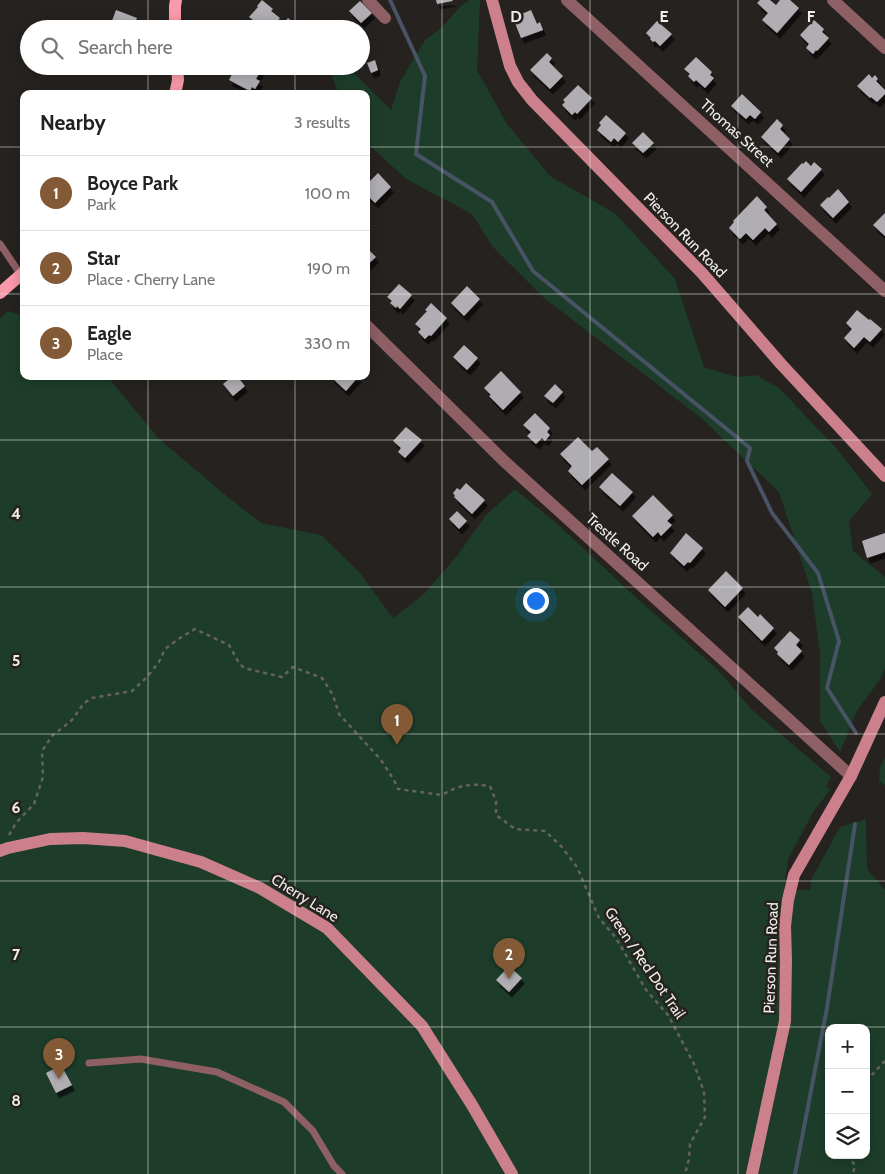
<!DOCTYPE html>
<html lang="en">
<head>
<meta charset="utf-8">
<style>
  body { margin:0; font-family:Cabin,sans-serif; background:#f6f6f6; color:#222 }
  .controls { position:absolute; right:15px; bottom:15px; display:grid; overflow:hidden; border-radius:10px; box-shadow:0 2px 12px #0003 }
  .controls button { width:45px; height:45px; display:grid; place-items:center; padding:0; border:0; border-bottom:1px solid #e0e0e0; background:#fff; color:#222; font:25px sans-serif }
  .you { position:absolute; left:535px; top:600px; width:18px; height:18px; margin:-12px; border:4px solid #fff; border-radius:50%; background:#1a73e8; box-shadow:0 0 0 8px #1a73e833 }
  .badge { display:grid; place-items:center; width:32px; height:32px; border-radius:50%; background:#835a35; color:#fff; font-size:16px; font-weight:700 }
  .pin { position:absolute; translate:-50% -41px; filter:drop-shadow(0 1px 2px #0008) }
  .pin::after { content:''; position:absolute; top:26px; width:18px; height:15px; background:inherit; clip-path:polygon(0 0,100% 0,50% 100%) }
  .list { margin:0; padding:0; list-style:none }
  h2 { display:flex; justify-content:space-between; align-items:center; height:65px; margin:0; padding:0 20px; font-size:21px }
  h2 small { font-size:16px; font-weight:400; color:#767676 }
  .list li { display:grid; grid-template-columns:32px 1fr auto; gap:15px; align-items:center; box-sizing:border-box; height:75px; padding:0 20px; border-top:1px solid #e0e0e0 }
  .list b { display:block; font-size:19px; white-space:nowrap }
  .list p { margin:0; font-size:16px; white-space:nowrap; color:#767676 }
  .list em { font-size:16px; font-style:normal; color:#767676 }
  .icon { flex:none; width:28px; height:28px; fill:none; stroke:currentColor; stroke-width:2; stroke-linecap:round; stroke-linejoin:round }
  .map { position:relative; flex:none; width:885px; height:1174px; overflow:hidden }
  .search { position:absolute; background:#fff; box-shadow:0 2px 12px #0003; left:20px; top:20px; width:350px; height:55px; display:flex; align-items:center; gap:12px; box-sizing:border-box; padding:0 18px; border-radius:28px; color:#767676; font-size:19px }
  .panel { position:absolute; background:#fff; box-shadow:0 2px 12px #0003; left:20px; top:90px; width:350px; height:290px; border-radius:10px }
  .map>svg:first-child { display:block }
</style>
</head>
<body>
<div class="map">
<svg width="885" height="1174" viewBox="0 0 885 1174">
  <defs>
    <filter id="shadow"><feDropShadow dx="3" dy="5.5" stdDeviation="0" flood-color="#0009"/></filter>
  </defs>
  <rect width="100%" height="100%" fill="#25221f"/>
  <!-- green -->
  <g fill="#1d3d2a" fill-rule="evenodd">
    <path d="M470 0H480L477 70 507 124 550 176 616 214 675 279 704 367 736 377 756 375 779 388 837 449 872 494 849 521 853 551 885 577V668L881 678 857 711 840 752 820 721V654L812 593 779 492 700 417 544 298 493 247 472 214 406 179 366 142V94H339L330 72 338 66H347L391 110 400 82 425 40 441 28 462 5Z"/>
    <path d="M8 311 24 316V376H107L159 439 229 498 261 523 321 535 360 573 393 618 424 594 457 556 486 515 515 489 556 523 630 592 718 670 751 709 831 777 826 786 830 790 813 812 788 860 784 889 810 890 812 878 840 827 866 819 867 869 885 890V1174H0V318ZM829 1028H866V1155H829Z"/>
    <path d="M885 757V785L879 781 880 767Z"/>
  </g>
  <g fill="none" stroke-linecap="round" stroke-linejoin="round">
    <!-- stream -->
    <g stroke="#485365" stroke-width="4">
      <path d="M390 0 425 76 416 154 492 202 533 271 750 448 747 461 772 513 818 573 839 641 827 688 856 733"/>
      <path d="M795 1174 827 1008 855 824"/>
    </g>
  </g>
  <!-- building -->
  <g fill="#b0aeb3" filter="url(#shadow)">
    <path d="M262 0 273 9 271 11 280 18 271 29H265L249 17 258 7 257 6Z"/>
    <path d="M436 0H452L453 1 437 4Z"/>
    <path d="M760 0H770L776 5 780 0H790L799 8 777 33 762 20 768 13 757 3Z"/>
    <path d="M360 1 372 13 361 23 349 11Z"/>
    <path d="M116 10 137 18 133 29H109Z"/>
    <path d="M531 10 537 24 540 22 543 30 521 38 515 23 521 21 519 15Z"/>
    <path d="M288 18 300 29H279Z"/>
    <path d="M814 20 824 29 822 32 829 38 817 51 816 50 813 54 806 48 809 44 800 35Z"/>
    <path d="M657 21 672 34 660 46 655 41 653 42 650 39 651 38 646 33Z"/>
    <path d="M547 53 552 58 549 62 563 76 550 89 530 70Z"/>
    <path d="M696 57 712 72 710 75 714 78 705 88 696 80 694 82 688 76 690 74 684 69Z"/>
    <path d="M375 60 378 70 371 73 367 63Z"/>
    <path d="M240 66H260L262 68 256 79 260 81 255 89 252 87 250 91 229 80 235 68 238 70Z"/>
    <path d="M869 74 872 78 875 75 878 79 876 81 885 90V94L877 102 871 97 870 98 857 86Z"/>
    <path d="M578 85 592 98 577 114 575 112 572 115 562 105 565 102 563 100Z"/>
    <path d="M742 94 761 112 755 119 750 115 746 119 731 106Z"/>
    <path d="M606 115 626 133 618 142 614 138 611 142 597 130 601 125 599 123Z"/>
    <path d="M777 119 783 125 780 129 790 139 778 153 761 137Z"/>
    <path d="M643 132 654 143 643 153 632 143Z"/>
    <path d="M806 161 811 166 814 162 822 169 801 192 787 179 802 163 803 164Z"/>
    <path d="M378 173 391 187 375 203 366 194V185Z"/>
    <path d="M838 189 849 202 833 218 820 205 828 197 829 198Z"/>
    <path d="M757 196 767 207 764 210 777 224 769 232 765 228 753 240 746 233 740 239 729 228 734 222 733 221Z"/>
    <path d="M885 213V236L873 225Z"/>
    <path d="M366 247 376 257 366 266Z"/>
    <path d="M399 284 412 295 400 309 397 306 396 308 390 303 392 301 387 297Z"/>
    <path d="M467 286 480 299 464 316 451 303Z"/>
    <path d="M431 303 447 318 431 336 429 335 425 339 418 332 421 329 415 324 427 311 425 310Z"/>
    <path d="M857 310 869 320 870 319 882 329 870 342 864 337 854 348 844 338 852 329 846 323Z"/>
    <path d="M464 345 478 358 467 370 453 357Z"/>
    <path d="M501 371 521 392 503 410 489 396 491 395 484 388Z"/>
    <path d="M233 376H237L245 386 233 396 223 384Z"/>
    <path d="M330 376H359L346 391Z"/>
    <path d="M555 384 563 392 553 403 544 396Z"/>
    <path d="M535 413 550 428 547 432 550 435 545 441 542 438 536 444 527 436 531 432 523 425Z"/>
    <path d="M406 427 422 440 405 458 398 452 401 448 393 441Z"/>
    <path d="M578 437 592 451 597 447 609 459 582 485 568 471 572 466 560 454Z"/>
    <path d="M612 473 633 492 620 506 599 487Z"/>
    <path d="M466 483 485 500 472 514 454 497 455 496 453 493 457 488 460 490Z"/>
    <path d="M653 495 673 515 667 521 672 525 661 536 658 532 653 537 632 516Z"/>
    <path d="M457 511 467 521 459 529 449 519Z"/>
    <path d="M686 533 703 548 690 563 688 562 684 566 670 553Z"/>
    <path d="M885 533V552L867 558 862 541Z"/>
    <path d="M726 571 743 588 725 607 708 590Z"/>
    <path d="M748 607 758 617 760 614 774 628 762 641 738 617Z"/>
    <path d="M790 631 800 640 796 645 802 651 789 665 777 654 778 652 774 648Z"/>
    <path d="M509 966 522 978 509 992 496 980Z"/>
    <path d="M61 1065 72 1085 56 1093 46 1073Z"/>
  </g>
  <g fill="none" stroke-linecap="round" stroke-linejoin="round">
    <!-- path -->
    <g stroke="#65625f" stroke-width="2.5" stroke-dasharray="4 4" stroke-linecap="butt">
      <path d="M9 835 16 823 34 804 43 777 42 751 52 736 72 720 84 703 92 698 132 691 147 677 159 662 165 649 180 638 195 629 229 645 239 663 244 668 282 677 293 667 322 678 333 695 339 714 381 760 394 780 398 789 442 795C459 785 470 783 490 786L496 801V815L515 829 545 831 561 846 577 867 599 918 616 938 646 990 668 1015 694 1064 704 1092 705 1117 690 1144 689 1159 685 1174"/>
      <path d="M866 1081 885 1061"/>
      <path d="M847 1155 855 1165 853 1174"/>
    </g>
    <!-- lane -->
    <g stroke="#8e5f65" stroke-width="7">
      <path d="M0 244 21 275"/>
      <path d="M89 1063 141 1059 217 1072 284 1102 313 1131 334 1166 342 1174"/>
    </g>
    <!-- street -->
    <g stroke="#8e5f65" stroke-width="12">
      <path d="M368 0 385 18"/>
      <path d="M567 0 885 291"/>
      <path d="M833 0 885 48"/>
      <path d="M366 325 503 460 851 776"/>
    </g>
    <!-- secondary -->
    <g stroke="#cb808b" stroke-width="12">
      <path d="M492 0 510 66 518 82 532 100 702 273 781 364 885 476"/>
      <path d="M0 851 8 848 50 839 83 838 125 841 201 862 260 888 327 928 422 1026 472 1105 512 1174"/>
      <path d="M752 1174 785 1021 786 960 785 926 788 900 794 875 851 776 885 702"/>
    </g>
    <!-- primary -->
    <g stroke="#fa99a9" stroke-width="12">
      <path d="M175 29V6L176 0"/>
      <path d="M175 94 178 80 177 66"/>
      <path d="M0 293 24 272"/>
    </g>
  </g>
  <!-- grid -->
  <path fill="none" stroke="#f0eeeb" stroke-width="1" stroke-opacity="0.55" d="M148 0V29M295 0V29M442 0V1174M590 0V1174M738 0V1174M148 66V94M295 66V94M0 147H24M366 147H885M0 294H24M366 294H885M148 376V1174M295 376V1174M0 440H885M0 587H885M0 734H885M0 881H885M0 1027H885"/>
  <g text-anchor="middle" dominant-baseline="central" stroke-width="5" stroke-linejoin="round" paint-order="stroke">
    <!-- street labels -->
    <g font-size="15" fill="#f0eeeb" stroke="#25221f">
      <text transform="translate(737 133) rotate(42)">Thomas Street</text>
      <text transform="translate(685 235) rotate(46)">Pierson Run Road</text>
      <text transform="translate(617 542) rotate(42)">Trestle Road</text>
      <text transform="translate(305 898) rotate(32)">Cherry Lane</text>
      <text transform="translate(771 958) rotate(-88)">Pierson Run Road</text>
      <text transform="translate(645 963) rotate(56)">Green / Red Dot Trail</text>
    </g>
  </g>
  <g font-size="16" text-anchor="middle" font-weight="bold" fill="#f0eeeb" stroke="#25221f" stroke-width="5" stroke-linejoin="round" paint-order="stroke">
    <text x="516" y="22">D</text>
    <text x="664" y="22">E</text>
    <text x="811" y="22">F</text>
    <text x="16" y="519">4</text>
    <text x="16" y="666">5</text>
    <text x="16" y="813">6</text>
    <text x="16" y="960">7</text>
    <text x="16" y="1106">8</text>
  </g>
</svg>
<div class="controls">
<button>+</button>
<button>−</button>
<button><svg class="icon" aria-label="layers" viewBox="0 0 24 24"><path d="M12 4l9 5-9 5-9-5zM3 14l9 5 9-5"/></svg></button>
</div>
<div class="you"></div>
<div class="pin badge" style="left:397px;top:745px">1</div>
<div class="pin badge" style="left:509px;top:979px">2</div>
<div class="pin badge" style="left:59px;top:1079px">3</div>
<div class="search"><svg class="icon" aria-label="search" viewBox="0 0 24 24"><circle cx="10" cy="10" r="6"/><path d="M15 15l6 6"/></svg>Search here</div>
<section class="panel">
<h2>Nearby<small>3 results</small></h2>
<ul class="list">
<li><span class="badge">1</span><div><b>Boyce Park</b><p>Park</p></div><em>100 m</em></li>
<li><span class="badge">2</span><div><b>Star</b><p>Place · Cherry Lane</p></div><em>190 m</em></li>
<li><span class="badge">3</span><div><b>Eagle</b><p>Place</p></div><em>330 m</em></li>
</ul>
</section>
</div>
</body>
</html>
